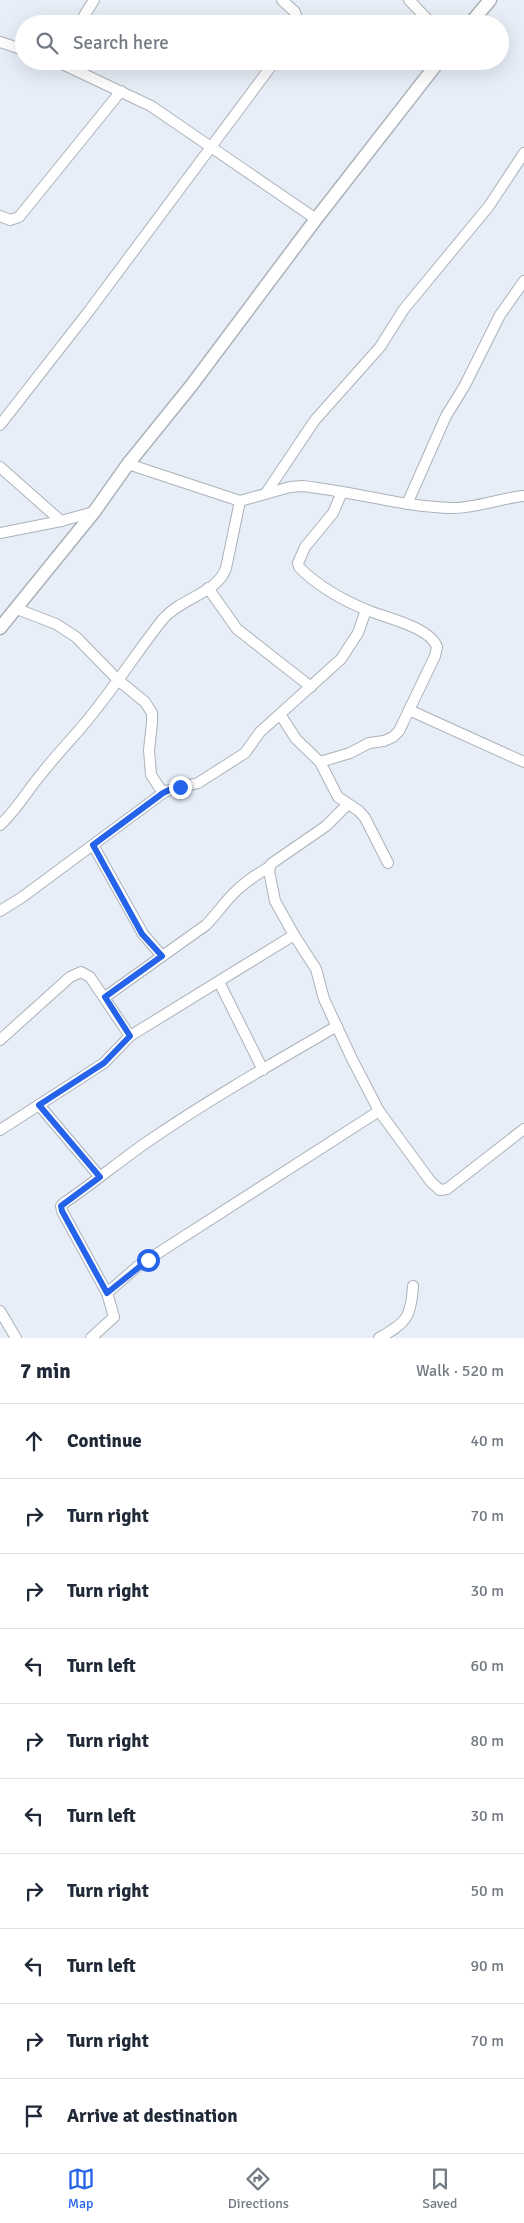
<!DOCTYPE html>
<html lang="en">
<head>
<meta charset="utf-8">
<style>
  body { margin:0; font-family:Signika,sans-serif; background:#f6f6f7; color:#1f2937 }
  .stop { position:absolute; width:15px; height:15px; margin:-11px; border:4px solid #2563eb; border-radius:50%; background:#fff }
  .stop.end { background:#2563eb; border-color:#fff; box-shadow:0 1px 5px #0008 }
  .list { margin:0; padding:0; list-style:none }
  h2 { display:flex; justify-content:space-between; align-items:center; height:65px; margin:0; padding:0 20px; font-size:21px }
  h2 small { font-size:16px; font-weight:400; color:#747a83 }
  .list li { display:grid; grid-template-columns:32px 1fr auto; gap:15px; align-items:center; box-sizing:border-box; height:75px; padding:0 20px; border-top:1px solid #e0e1e3 }
  .list b { display:block; font-size:19px; white-space:nowrap }
  .list em { font-size:16px; font-style:normal; color:#747a83 }
  .icon { flex:none; width:28px; height:28px; fill:none; stroke:currentColor; stroke-width:2; stroke-linecap:round; stroke-linejoin:round }
  .map { position:relative; flex:none; width:524px; height:1338px; overflow:hidden }
  .search { position:absolute; background:#fff; box-shadow:0 5px 20px #0002; left:15px; right:15px; top:15px; height:55px; display:flex; align-items:center; gap:12px; box-sizing:border-box; padding:0 18px; border-radius:28px; color:#747a83; font-size:19px }
  .sheet { height:815px; background:#fff }
  nav { display:flex; justify-content:space-around; align-items:center; box-sizing:border-box; height:70px; border-top:1px solid #e0e1e3; background:#fff; font-size:14px; color:#747a83 }
  nav a { display:grid; justify-items:center; gap:2px }
  nav .on { color:#2563eb }
  .map>svg:first-child { display:block }
</style>
</head>
<body>
<div class="map">
<svg width="524" height="1338" viewBox="0 0 524 1338">
  <rect width="100%" height="100%" fill="#e7eef7"/>
  <g fill="none" stroke-linecap="round" stroke-linejoin="round">
    <!-- minor casing -->
    <g stroke="#abb2ba" stroke-width="12">
      <g id="minor">
        <path d="M282 0 295 12 299 24"/>
        <path d="M409 0 432 24"/>
        <path d="M79 24 94 0"/>
        <path d="M0 42 24 50"/>
        <path d="M56 61 151 106 316 219"/>
        <path d="M0 216 10 220 19 217 121 91"/>
        <path d="M0 425 89 311 275 61"/>
        <path d="M128 464 240 501 290 487 302 486C352 491 402 507 453 508 477 508 500 498 524 496"/>
        <path d="M0 467 61 521 94 512"/>
        <path d="M266 493 315 420 380 347 404 309 489 206 524 153"/>
        <path d="M407 504 446 416 465 385 500 315 524 281"/>
        <path d="M0 533 61 521"/>
        <path d="M208 588 237 629 311 687"/>
        <path d="M17 609 56 624 76 637 118 680 145 702 152 713V723L149 750 151 775 163 793 169 790 198 783 245 753 260 732 341 659 358 633 366 610"/>
        <path d="M409 710 524 762"/>
        <path d="M280 714 296 739 320 762 338 797 359 811 365 818 388 863"/>
        <path d="M320 762 350 753 369 743 384 741 393 737 399 731 435 656 437 647C430 627 386 618 367 610 344 601 316 585 299 567L298 563 305 547 333 513 342 492"/>
        <path d="M347 805 326 826 271 864 269 871 275 901 294 935 316 969 324 999 352 1059 379 1111 431 1182 440 1190 447 1189 524 1129"/>
        <path d="M0 825C17 810 28 789 43 772 60 750 80 731 97 708 120 679 140 648 163 619 182 597 217 594 226 568L240 501"/>
        <path d="M93 845 143 934 162 956"/>
        <path d="M0 911 21 898 163 793"/>
        <path d="M219 982 263 1070"/>
        <path d="M105 997 206 925C216 915 223 904 233 894 243 883 256 875 269 867"/>
        <path d="M0 1040 70 977 81 972 90 977 130 1036"/>
        <path d="M39 1105 100 1177"/>
        <path d="M0 1130 104 1063 130 1036 294 935"/>
        <path d="M107 1293 62 1211 61 1206 64 1203C95 1182 123 1158 153 1138 213 1097 275 1062 337 1026"/>
        <path d="M0 1311 16 1338"/>
        <path d="M91 1338 114 1317 107 1293 138 1266 379 1111"/>
        <path d="M379 1338C406 1323 411 1318 413 1286"/>
      </g>
    </g>
    <!-- tertiary casing -->
    <g stroke="#abb2ba" stroke-width="15">
      <g id="tertiary">
        <path d="M470 24 490 0"/>
        <path d="M0 628 94 512 128 464 191 386 316 219 439 61"/>
      </g>
    </g>
    <!-- minor -->
    <use href="#minor" stroke="#fff" stroke-width="10"/>
    <!-- tertiary -->
    <use href="#tertiary" stroke="#fff" stroke-width="12"/>
  </g>
  <g fill="none" stroke-linecap="round" stroke-linejoin="round">
    <!-- route -->
    <path stroke="#2563eb" stroke-width="6" d="M148 1260 107 1293 62 1211 61 1206 100 1177 39 1105 104 1063 130 1036 105 997 162 956 142 934 93 845 163 793 169 790 180 787"/>
  </g>
</svg>
<div class="stop" style="left:148px;top:1260px"></div>
<div class="stop end" style="left:180px;top:787px"></div>
<div class="search"><svg class="icon" aria-label="search" viewBox="0 0 24 24"><circle cx="10" cy="10" r="6"/><path d="M15 15l6 6"/></svg>Search here</div>
</div>
<section class="sheet">
<h2>7 min<small>Walk · 520 m</small></h2>
<ul class="list">
<li><svg class="icon" aria-label="ahead" viewBox="0 0 24 24"><path d="M12 20V5M6 11l6-6 6 6"/></svg><div><b>Continue</b></div><em>40 m</em></li>
<li><svg class="icon" aria-label="right" viewBox="0 0 24 24"><path d="M7 20v-9h11M14 6l5 5-5 5"/></svg><div><b>Turn right</b></div><em>70 m</em></li>
<li><svg class="icon" aria-label="right" viewBox="0 0 24 24"><path d="M7 20v-9h11M14 6l5 5-5 5"/></svg><div><b>Turn right</b></div><em>30 m</em></li>
<li><svg class="icon" aria-label="left" viewBox="0 0 24 24"><path d="M17 20v-9H6M10 6l-5 5 5 5"/></svg><div><b>Turn left</b></div><em>60 m</em></li>
<li><svg class="icon" aria-label="right" viewBox="0 0 24 24"><path d="M7 20v-9h11M14 6l5 5-5 5"/></svg><div><b>Turn right</b></div><em>80 m</em></li>
<li><svg class="icon" aria-label="left" viewBox="0 0 24 24"><path d="M17 20v-9H6M10 6l-5 5 5 5"/></svg><div><b>Turn left</b></div><em>30 m</em></li>
<li><svg class="icon" aria-label="right" viewBox="0 0 24 24"><path d="M7 20v-9h11M14 6l5 5-5 5"/></svg><div><b>Turn right</b></div><em>50 m</em></li>
<li><svg class="icon" aria-label="left" viewBox="0 0 24 24"><path d="M17 20v-9H6M10 6l-5 5 5 5"/></svg><div><b>Turn left</b></div><em>90 m</em></li>
<li><svg class="icon" aria-label="right" viewBox="0 0 24 24"><path d="M7 20v-9h11M14 6l5 5-5 5"/></svg><div><b>Turn right</b></div><em>70 m</em></li>
<li><svg class="icon" aria-label="arrive" viewBox="0 0 24 24"><path d="M6 21V4h12l-3 4 3 4H6"/></svg><div><b>Arrive at destination</b></div></li>
</ul>
</section>
<nav>
<a class="on"><svg class="icon" aria-label="map" viewBox="0 0 24 24"><path d="M3 6l6-2 6 2 6-2v14l-6 2-6-2-6 2zM9 4v14M15 6v14"/></svg>Map</a>
<a><svg class="icon" aria-label="directions" viewBox="0 0 24 24"><path d="M12 3l9 9-9 9-9-9zM9 14v-3h6M13 9l2 2-2 2"/></svg>Directions</a>
<a><svg class="icon" aria-label="saved" viewBox="0 0 24 24"><path d="M7 4h10v16l-5-4-5 4z"/></svg>Saved</a>
</nav>
</body>
</html>
